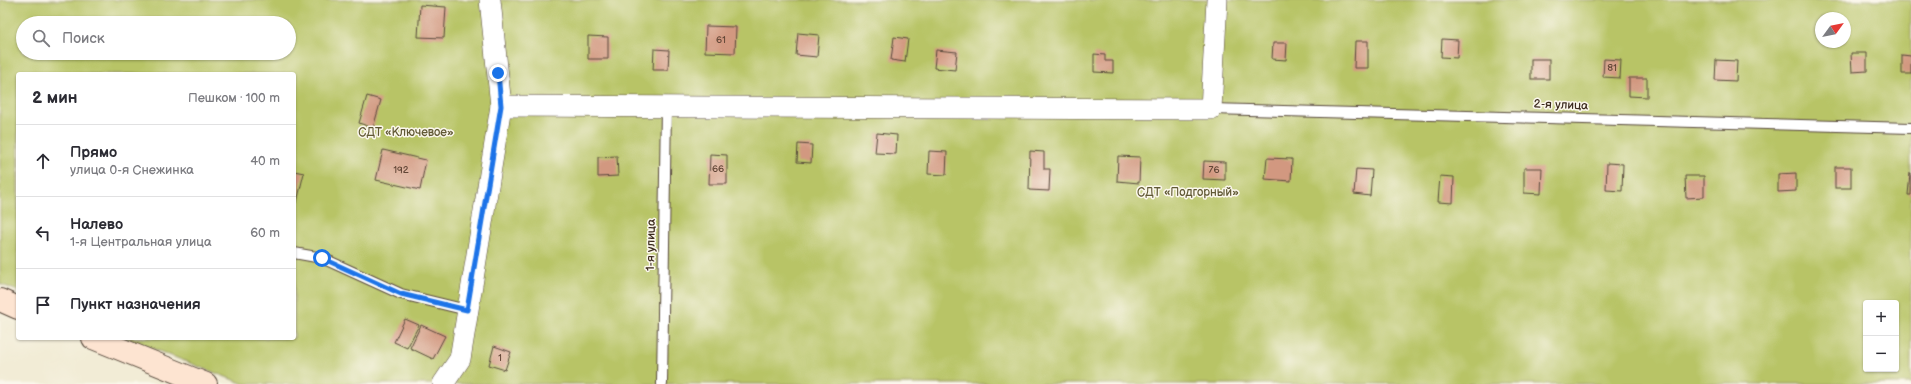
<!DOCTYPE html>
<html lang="ru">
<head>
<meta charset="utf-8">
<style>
  body { margin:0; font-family:"Balsamiq Sans",sans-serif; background:#f2f2f3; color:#2b2b33 }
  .controls { position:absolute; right:12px; bottom:12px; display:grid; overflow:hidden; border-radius:4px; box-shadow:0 1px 3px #0004 }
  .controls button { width:36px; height:36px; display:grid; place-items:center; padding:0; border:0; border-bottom:1px solid #e1e1e2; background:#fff; color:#2b2b33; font:20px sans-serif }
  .compass { position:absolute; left:1815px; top:12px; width:36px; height:36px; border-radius:50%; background:#fff; box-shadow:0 1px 3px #0004; rotate:57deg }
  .stop { position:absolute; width:12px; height:12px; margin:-9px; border:3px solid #1a73e8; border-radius:50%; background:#fff }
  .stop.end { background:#1a73e8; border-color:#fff; box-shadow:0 1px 4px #0008 }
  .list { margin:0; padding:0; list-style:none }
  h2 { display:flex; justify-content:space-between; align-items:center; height:52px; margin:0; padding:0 16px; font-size:17px }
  h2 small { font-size:13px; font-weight:400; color:#7c7c81 }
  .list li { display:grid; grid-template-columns:26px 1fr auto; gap:12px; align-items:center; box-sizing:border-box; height:72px; padding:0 16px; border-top:1px solid #e1e1e2 }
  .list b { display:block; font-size:15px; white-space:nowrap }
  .list p { margin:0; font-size:13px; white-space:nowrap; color:#7c7c81 }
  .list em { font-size:13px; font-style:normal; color:#7c7c81 }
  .icon { flex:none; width:22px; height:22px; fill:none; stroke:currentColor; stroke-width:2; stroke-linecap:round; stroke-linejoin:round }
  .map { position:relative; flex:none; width:1911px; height:384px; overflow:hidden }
  .search { position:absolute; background:#fff; box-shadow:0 1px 3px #0004; left:16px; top:16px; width:280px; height:44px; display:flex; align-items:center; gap:10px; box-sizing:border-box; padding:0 14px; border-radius:22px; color:#7c7c81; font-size:15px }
  .panel { position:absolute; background:#fff; box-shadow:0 1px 3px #0004; left:16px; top:72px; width:280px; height:268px; border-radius:4px }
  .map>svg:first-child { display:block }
</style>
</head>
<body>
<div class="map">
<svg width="1911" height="384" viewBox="0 0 1911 384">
  <rect width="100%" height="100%" fill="#fbf7ec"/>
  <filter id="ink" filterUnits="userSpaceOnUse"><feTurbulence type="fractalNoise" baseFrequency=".025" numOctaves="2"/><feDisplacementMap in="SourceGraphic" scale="8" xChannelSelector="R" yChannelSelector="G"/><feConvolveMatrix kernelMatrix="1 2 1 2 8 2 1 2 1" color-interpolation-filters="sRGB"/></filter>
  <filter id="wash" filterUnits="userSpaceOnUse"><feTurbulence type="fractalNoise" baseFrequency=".012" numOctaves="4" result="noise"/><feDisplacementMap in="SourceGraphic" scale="16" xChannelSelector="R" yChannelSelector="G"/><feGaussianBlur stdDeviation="0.9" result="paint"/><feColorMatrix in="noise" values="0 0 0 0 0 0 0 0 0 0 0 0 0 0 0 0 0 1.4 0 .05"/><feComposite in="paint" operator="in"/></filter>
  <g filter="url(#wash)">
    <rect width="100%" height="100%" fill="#f2ecd6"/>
    <!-- green -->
    <path fill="#b8c466" stroke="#7a7742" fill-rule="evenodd" d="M0 0H1911V384H244L125 338H294V74H18V291L0 284ZM1821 18H1845V42H1821ZM23 23H289V53H23ZM1866 303H1896V369H1866Z"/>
    <g id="blocks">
      <!-- building -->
      <g fill="#d29880">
        <path d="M420 5 446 7 444 38 418 37Z"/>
        <path d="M706 26 736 27 735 53 705 52Z"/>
        <path d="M798 33 819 35 817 57 796 55Z"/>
        <path d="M588 36 608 37V59H588Z"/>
        <path d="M894 37 908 39 905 62 891 60Z"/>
        <path d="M1442 39 1458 40 1457 58 1441 57Z"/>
        <path d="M1355 41H1368V68H1354Z"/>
        <path d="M1273 43H1287L1286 60 1272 59Z"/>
        <path d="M654 49 669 50 668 70H653Z"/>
        <path d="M936 50 957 52 955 70 934 68Z"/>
        <path d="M1851 53H1867V71L1852 72Z"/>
        <path d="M1094 54 1105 55V61H1113V73L1094 72Z"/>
        <path d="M1902 55 1911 56V74H1902Z"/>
        <rect x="1531" y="59" width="18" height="20"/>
        <path d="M1604 59 1621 60 1620 78 1603 77Z"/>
        <path d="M1716 60 1737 61 1736 81 1715 80Z"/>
        <path d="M1629 78H1647V97L1629 96Z"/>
        <path d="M367 96 381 100 373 128 359 123Z"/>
        <path d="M877 133 897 135 896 154 875 153Z"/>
        <path d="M798 144 812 145 811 163 797 162Z"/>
        <path d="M383 150 426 160 420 190 376 180Z"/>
        <path d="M929 151 947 152 946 175 928 174Z"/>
        <path d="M1030 151 1044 152V169H1050L1049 191 1029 190Z"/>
        <path d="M710 154 727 155V184H709Z"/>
        <path d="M617 156 618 176 598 177V157Z"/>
        <path d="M1118 156 1140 157 1139 183 1117 181Z"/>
        <path d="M1267 158 1292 159 1291 181 1265 179Z"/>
        <path d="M1204 161 1225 162V180L1203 179Z"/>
        <path d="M1607 163 1623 164 1622 191 1606 190Z"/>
        <rect x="1835" y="167" width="16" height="21"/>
        <path d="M1524 168H1542L1541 194 1524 193Z"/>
        <path d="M1356 169 1372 170 1370 196 1354 194Z"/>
        <path d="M294 171 304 173 297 202H294Z"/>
        <path d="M1796 173V191L1778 192V174Z"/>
        <path d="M1910 173H1911V195H1908Z"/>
        <path d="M1440 176 1454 177 1453 203 1438 202Z"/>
        <path d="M1685 176H1704V197L1686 198Z"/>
        <path d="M405 319 419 325 407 348 394 342Z"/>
        <path d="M421 325 445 336 433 359 410 348Z"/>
        <path d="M494 346 511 352 505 370 489 365Z"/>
      </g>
    </g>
  </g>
  <g filter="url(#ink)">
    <use href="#blocks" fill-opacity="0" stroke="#56473a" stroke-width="1"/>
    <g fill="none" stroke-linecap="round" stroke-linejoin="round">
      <!-- lane casing -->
      <g stroke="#56473a" stroke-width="12">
        <g id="lane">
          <path d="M1211 109 1911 128"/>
          <path d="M294 253 322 258 401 294 467 310"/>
          <path d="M662 384 666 106"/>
        </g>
      </g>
      <!-- street casing -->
      <g stroke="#56473a" stroke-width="22">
        <g id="street">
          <path d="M501 106 1211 109 1217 0"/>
          <path d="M443 384 460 359 501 106 490 0"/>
        </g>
      </g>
      <!-- secondary casing -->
      <g stroke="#56473a" stroke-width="24">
        <g id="secondary">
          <path d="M0 300 18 308"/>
          <path d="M93 338 206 384"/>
        </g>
      </g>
      <!-- lane -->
      <use href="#lane" stroke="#fff" stroke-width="10"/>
      <!-- street -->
      <use href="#street" stroke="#fff" stroke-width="21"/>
      <!-- secondary -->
      <use href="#secondary" stroke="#fde4d1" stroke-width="22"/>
    </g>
  </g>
  <g fill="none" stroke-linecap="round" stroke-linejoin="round" filter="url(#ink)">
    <!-- route -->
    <path stroke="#1a73e8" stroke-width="5" d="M322 258 401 294 467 310 501 106 498 73"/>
  </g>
  <g text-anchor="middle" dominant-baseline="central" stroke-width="3" stroke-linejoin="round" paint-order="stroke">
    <!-- number labels -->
    <g font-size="10" fill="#614636">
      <text x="721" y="40">61</text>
      <text x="1612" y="68">81</text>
      <text x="718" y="169">66</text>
      <text x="401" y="170">192</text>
      <text x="1214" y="170">76</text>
      <text x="500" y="358">1</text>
    </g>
    <!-- street labels -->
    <g font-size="12" fill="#3b2a1e" stroke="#fbf7ec">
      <text transform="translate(1561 105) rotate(2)">2-я улица</text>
      <text transform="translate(651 245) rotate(-89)">1-я улица</text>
    </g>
    <!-- park labels -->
    <g font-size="12" fill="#605834" stroke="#fbf7ec">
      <text x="406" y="132">СДТ «Ключевое»</text>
      <text x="1188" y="192">СДТ «Подгорный»</text>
    </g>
  </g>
</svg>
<div class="controls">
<button>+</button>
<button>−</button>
</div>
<svg class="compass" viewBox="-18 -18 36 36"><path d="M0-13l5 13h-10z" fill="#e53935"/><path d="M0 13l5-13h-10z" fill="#7c7c81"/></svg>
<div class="stop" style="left:322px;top:258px"></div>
<div class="stop end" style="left:498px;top:73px"></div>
<div class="search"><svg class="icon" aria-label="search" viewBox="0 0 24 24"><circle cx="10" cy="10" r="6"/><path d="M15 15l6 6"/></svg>Поиск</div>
<section class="panel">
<h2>2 мин<small>Пешком · 100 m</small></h2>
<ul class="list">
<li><svg class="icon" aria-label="ahead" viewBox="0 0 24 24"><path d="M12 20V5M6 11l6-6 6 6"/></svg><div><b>Прямо</b><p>улица 0-я Снежинка</p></div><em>40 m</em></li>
<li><svg class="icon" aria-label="left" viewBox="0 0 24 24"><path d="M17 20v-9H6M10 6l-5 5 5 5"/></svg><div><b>Налево</b><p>1-я Центральная улица</p></div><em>60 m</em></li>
<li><svg class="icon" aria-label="arrive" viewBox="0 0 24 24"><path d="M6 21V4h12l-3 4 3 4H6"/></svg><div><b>Пункт назначения</b></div></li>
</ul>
</section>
</div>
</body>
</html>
